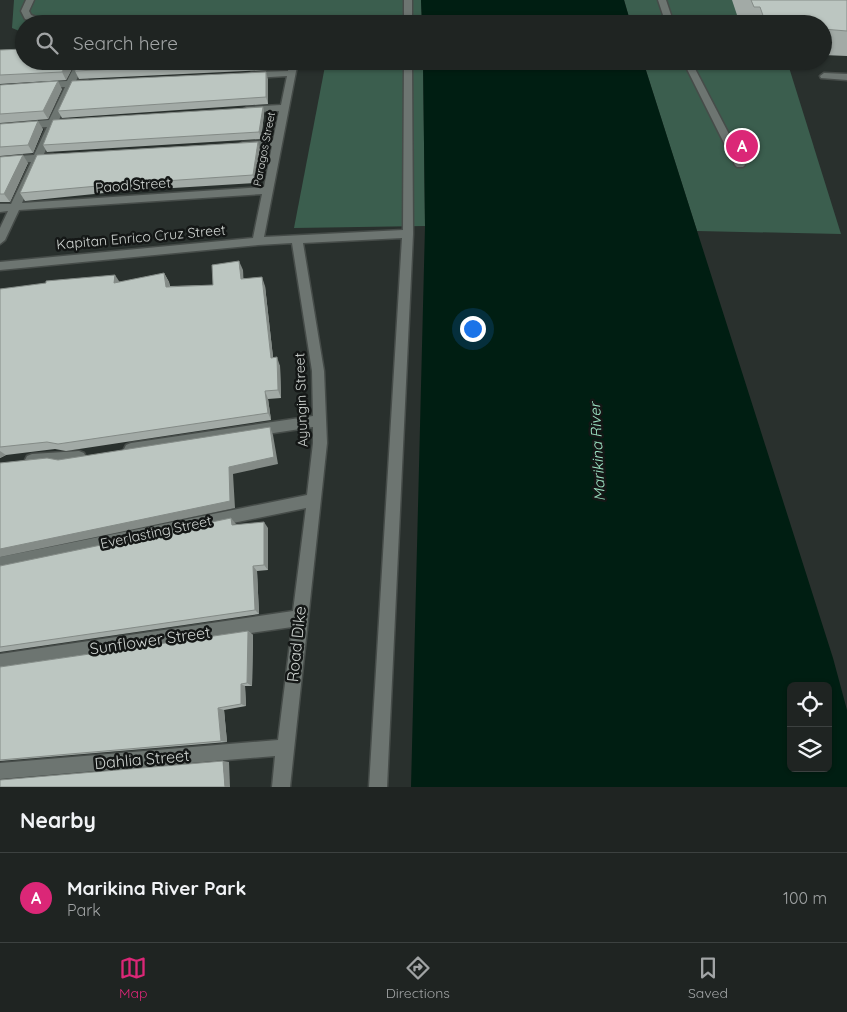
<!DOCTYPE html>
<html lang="en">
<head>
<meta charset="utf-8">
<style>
  body { margin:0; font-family:Quicksand,sans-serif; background:#272c2a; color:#f1f3f6 }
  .controls { position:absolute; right:15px; bottom:15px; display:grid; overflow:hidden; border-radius:8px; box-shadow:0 1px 4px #0004 }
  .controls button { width:45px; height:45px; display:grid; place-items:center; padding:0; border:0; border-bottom:1px solid #3c4140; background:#1f2422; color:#f1f3f6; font:25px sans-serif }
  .you { position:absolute; left:472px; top:328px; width:18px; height:18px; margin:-12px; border:4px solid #fff; border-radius:50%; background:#1a73e8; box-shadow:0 0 0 8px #1a73e833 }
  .badge { display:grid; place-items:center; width:32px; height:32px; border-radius:50%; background:#db2777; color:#fff; font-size:16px; font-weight:700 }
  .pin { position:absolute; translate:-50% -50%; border:2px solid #fff; box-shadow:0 1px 5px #0006 }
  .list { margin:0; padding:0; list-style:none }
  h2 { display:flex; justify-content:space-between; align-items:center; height:65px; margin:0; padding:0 20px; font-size:21px }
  h2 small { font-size:16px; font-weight:400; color:#a1a4a5 }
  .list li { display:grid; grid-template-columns:32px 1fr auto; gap:15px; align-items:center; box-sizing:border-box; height:90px; padding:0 20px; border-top:1px solid #3c4140 }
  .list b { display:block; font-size:19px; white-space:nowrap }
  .list p { margin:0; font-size:16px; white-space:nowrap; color:#a1a4a5 }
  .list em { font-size:16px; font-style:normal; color:#a1a4a5 }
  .icon { flex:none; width:28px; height:28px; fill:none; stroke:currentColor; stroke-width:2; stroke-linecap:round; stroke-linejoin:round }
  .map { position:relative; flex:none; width:847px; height:787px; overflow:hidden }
  .search { position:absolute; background:#1f2422; box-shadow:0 1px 4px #0004; left:15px; right:15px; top:15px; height:55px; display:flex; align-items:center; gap:12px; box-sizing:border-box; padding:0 18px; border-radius:28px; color:#a1a4a5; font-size:19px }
  .sheet { height:155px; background:#1f2422 }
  nav { display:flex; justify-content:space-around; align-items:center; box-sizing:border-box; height:70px; border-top:1px solid #3c4140; background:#1f2422; font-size:14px; color:#a1a4a5 }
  nav a { display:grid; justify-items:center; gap:2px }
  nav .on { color:#db2777 }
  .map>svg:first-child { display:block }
</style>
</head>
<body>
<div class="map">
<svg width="847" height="787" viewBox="0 0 847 787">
  <rect width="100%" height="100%" fill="#29302d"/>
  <!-- green -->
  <g fill="#3b5e4e">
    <path d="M14 0H421L422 24H24V33L12 28Z"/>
    <path d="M624 0H776L780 24H631Z"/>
    <path d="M326 61H423L425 226 294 228Z"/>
    <path d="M643 61H787L841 234 697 231Z"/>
  </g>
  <!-- water -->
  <g fill="#001e12" fill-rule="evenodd">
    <path d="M421 0H624L631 24H422Z"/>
    <path d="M423 61H643L833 658 847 710V787H411L425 226ZM791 686H828V768H791Z"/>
  </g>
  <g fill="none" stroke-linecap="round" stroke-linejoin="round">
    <!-- lane casing -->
    <g stroke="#464c49" stroke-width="3">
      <path id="lane" d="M824 73 847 74V80L821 78 820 76Z"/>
    </g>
    <!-- street casing -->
    <g stroke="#464c49" stroke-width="3">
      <g id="street">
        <path d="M26 0H34L29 11 31 15 54 24H41L25 19 21 11Z"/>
        <rect x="404" y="0" width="8" height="24"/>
        <path d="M658 0H666L674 24H666Z"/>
        <path d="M77 61H85L76 81 87 80 91 83 87 86H74L59 120 68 119 73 122 68 125 56 126 44 154H53L58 157 53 160 41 161 22 203 264 187 272 146 243 148 238 145 243 142 273 140 279 111 247 113 242 110 247 107 281 105 287 76 252 78 248 75 252 72 288 71 290 61H298L264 237 403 230 404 61H412L413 234 387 787H369L402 238 303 243 324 371 327 443 290 787H272L275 756 0 779V763L278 740 292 627 0 670V654L293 611 306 508 0 571V557L307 495 313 443V427L131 455 126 453 124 449 126 445 131 443 313 416 312 371 292 243 258 245 0 270V262L253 238 262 194 19 210 5 240 0 244V228L8 211 0 212V204H11L31 162 0 163V157L34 155 47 127 0 130V124L49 120 65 87 44 88 40 85 44 82 67 81Z"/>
        <path d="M683 61H691L745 165 743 167H737L735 165Z"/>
        <path d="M79 451 84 453 86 457 84 461 79 463 32 466 27 464 25 460 27 456 32 454Z"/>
      </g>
    </g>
    <!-- lane -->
    <use href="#lane" fill="#6d7571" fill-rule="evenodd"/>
    <!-- street -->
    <use href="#street" fill="#6d7571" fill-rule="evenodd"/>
  </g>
  <!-- wall -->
  <g fill="#a2aaa6">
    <path d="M732 0H847V56L823 55V24H740Z"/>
    <path d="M0 50 76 61 66 80 0 84Z"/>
    <path d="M79 61H268V70L79 79 75 71Z"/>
    <path d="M268 79V104L62 118 58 111Z"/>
    <path d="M0 85 62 89 48 119 0 123Z"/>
    <path d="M263 107 264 114 261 139 47 152 43 145Z"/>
    <path d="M0 124 43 129 33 153 0 156Z"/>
    <path d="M260 150 255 183 124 191 25 201 20 193Z"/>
    <path d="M0 157 28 163 10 202H0Z"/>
    <path d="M243 270V278L265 286 273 357 280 366 281 398 268 399 271 420 66 451 55 449 6 455 0 458V289L120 282 164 273 169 282 170 286 213 285Z"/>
    <path d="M236 525 268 528V570L257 571 259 614 0 652V566Z"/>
    <path d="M248 631 253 635 252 686H245L246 706 224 710 227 742 0 761V667Z"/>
  </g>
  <!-- shaded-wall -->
  <g fill="#848b87">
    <path d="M68 61H76L66 80 62 72Z"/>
    <path d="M266 61H268V70L266 62Z"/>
    <path d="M266 72 268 79V104L266 97Z"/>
    <path d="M58 81 62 89 48 119 43 111Z"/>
    <path d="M263 107 264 114 261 139 259 132Z"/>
    <path d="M38 121 43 129 33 153 28 145Z"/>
    <path d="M258 142 260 150 255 183 253 175Z"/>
    <path d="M23 155 28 163 10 202 4 194Z"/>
    <path d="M239 261 243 270 244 288 241 279Z"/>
    <path d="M164 273 169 282 171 296 166 287Z"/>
    <path d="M115 275 121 284 114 283Z"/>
    <path d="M262 277 265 286 274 366 271 358Z"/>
    <path d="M277 357 280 366 281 398 278 390Z"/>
    <path d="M265 391 268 399 271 420 268 413Z"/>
    <path d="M270 427 273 435 278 464 233 474 235 508 0 557V549L229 467Z"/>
    <path d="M0 451 6 455 0 458Z"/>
    <path d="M231 518 236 524 232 525Z"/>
    <path d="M264 522 268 528V570L264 565Z"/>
    <path d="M253 566 257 571 259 614 255 610Z"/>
    <path d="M248 631 253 635 252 686 247 683Z"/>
    <path d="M241 684 245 686 246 706 241 704Z"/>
    <path d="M218 708 224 710 227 742 221 741Z"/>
    <path d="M223 761 229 762 230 787H225Z"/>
  </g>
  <!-- building -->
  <g fill="#bcc6c1" stroke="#848b87">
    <path d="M751 0H847V31L823 29V24H766L760 7H754Z"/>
    <path d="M24 49V61H68L62 72 0 75V50Z"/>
    <path d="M79 61H266V62L75 71Z"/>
    <path d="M266 72V97L58 111 72 81Z"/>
    <path d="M58 81 43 111 0 114V85Z"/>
    <path d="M263 107 259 132 43 145 53 120Z"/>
    <path d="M38 121 28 145 0 147V124Z"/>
    <path d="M258 142 253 175 120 184 20 193 37 155Z"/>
    <path d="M23 155 4 194H0V157Z"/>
    <path d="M239 261 241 279 262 277 271 358 277 357 278 390 265 391 268 413 58 444 47 442 0 447V289L46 283V281L115 275 114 283 164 273 166 287 213 285 212 265Z"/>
    <path d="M270 427 274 457 229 467 230 501 0 549V463L47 458 58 460Z"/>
    <path d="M231 518 232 525 264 522V565L253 566 255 610 0 647V566Z"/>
    <path d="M248 631 247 683 241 684V704L218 708 221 741 0 760V667Z"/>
    <path d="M223 761 225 787H0V780Z"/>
  </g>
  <g text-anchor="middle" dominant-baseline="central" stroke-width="5" stroke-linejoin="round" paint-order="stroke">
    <!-- far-street labels -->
    <g font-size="11" fill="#ced3d0" stroke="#141716">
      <text transform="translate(264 149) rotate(-79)">Paragos Street</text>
    </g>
    <!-- street labels -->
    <g font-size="14" fill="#ced3d0" stroke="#141716">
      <text transform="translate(133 185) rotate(-4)">Paod Street</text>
      <text transform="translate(141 237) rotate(-5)">Kapitan Enrico Cruz Street</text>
      <text transform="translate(301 400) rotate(-92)">Ayungin Street</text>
      <text transform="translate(156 532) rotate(-12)">Everlasting Street</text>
    </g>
    <!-- water labels -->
    <g font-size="15" font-style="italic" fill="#9ee5c5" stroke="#141716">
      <text transform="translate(597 452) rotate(-93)">Marikina River</text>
    </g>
    <!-- near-street labels -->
    <g font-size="16" fill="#ced3d0" stroke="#141716">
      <text transform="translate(150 640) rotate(-8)">Sunflower Street</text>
      <text transform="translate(296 644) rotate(-84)">Road Dike</text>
      <text transform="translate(142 759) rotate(-5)">Dahlia Street</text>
    </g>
  </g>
</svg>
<div class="controls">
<button><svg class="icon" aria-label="locate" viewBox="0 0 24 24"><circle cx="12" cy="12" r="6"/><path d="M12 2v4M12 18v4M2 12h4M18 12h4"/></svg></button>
<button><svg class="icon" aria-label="layers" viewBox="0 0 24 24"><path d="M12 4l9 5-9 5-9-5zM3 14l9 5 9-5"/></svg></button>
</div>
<div class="you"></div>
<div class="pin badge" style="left:742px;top:146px">A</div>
<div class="search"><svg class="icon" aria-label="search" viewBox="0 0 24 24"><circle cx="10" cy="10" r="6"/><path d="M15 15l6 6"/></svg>Search here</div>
</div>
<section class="sheet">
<h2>Nearby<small></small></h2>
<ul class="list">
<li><span class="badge">A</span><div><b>Marikina River Park</b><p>Park</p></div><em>100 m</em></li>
</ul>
</section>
<nav>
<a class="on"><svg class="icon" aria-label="map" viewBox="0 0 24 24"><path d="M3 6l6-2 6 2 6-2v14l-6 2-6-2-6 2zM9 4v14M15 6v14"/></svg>Map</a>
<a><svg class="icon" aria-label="directions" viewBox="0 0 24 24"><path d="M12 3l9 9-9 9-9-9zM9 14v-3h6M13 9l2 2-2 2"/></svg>Directions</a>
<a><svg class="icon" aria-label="saved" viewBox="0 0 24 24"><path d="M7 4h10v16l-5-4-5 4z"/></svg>Saved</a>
</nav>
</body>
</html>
